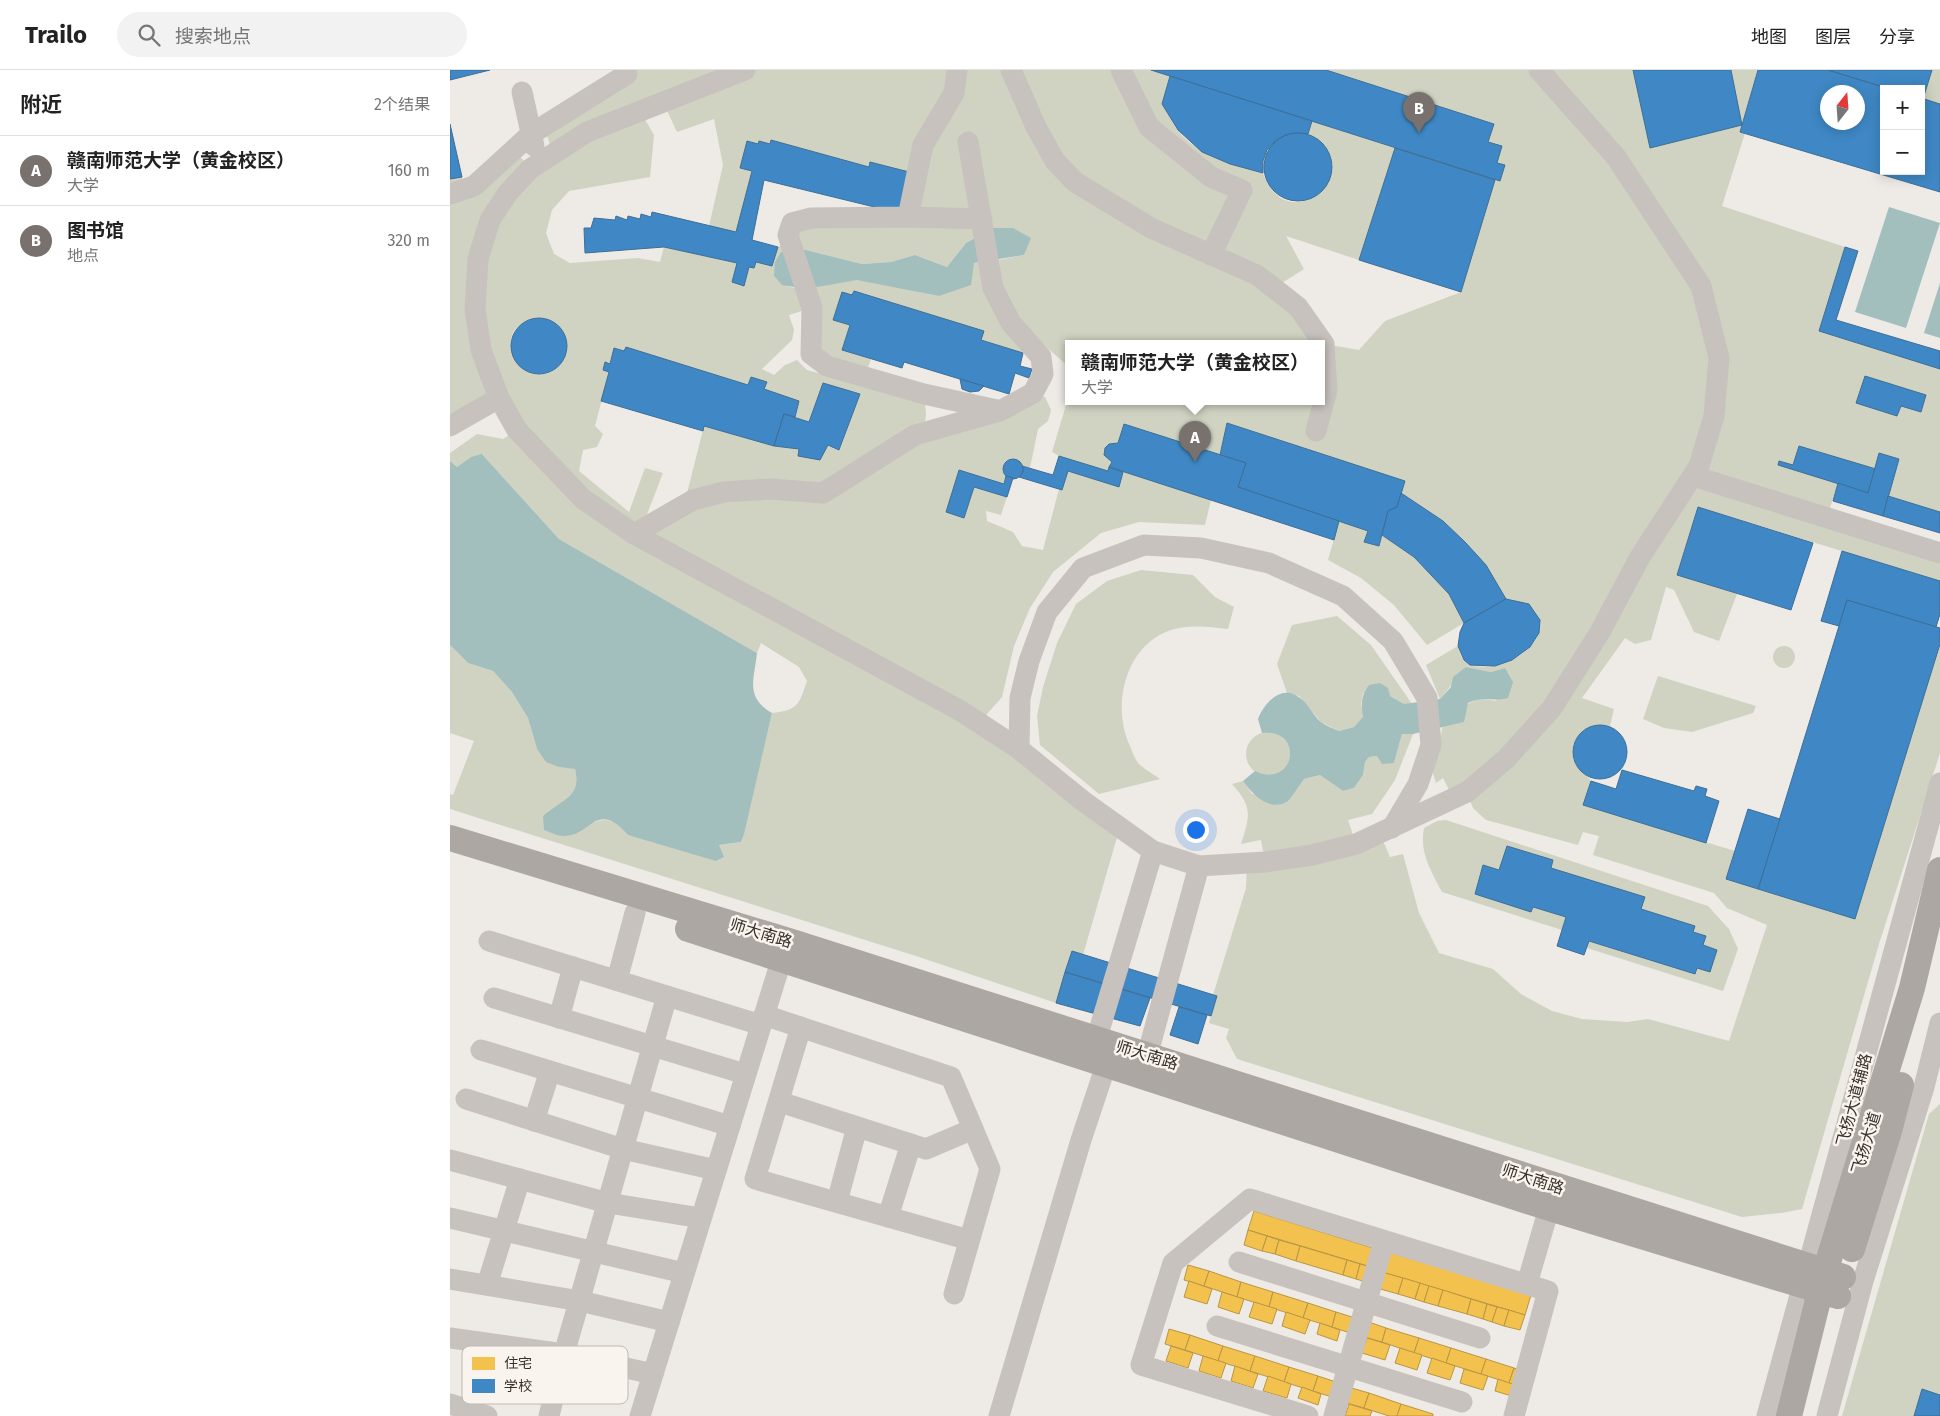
<!DOCTYPE html>
<html lang="zh">
<head>
<meta charset="utf-8">
<style>
  body { margin:0; font-family:"Fira Sans","Noto Sans SC",sans-serif; background:#f2f2f2; color:#222 }
  .controls { position:absolute; right:15px; top:15px; display:grid; overflow:hidden; border-radius:0px; box-shadow:0 2px 12px #0003 }
  .controls button { width:45px; height:45px; display:grid; place-items:center; padding:0; border:0; border-bottom:1px solid #e0e0e0; background:#fff; color:#222; font:25px sans-serif }
  .compass { position:absolute; left:1370px; top:15px; width:45px; height:45px; border-radius:50%; background:#fff; box-shadow:0 2px 12px #0003; rotate:17deg }
  .you { position:absolute; left:745px; top:759px; width:18px; height:18px; margin:-12px; border:4px solid #fff; border-radius:50%; background:#1a73e8; box-shadow:0 0 0 8px #1a73e833 }
  .badge { display:grid; place-items:center; width:32px; height:32px; border-radius:50%; background:#78716d; color:#fff; font-size:16px; font-weight:700 }
  .pin { position:absolute; translate:-50% -41px; filter:drop-shadow(0 1px 2px #0008) }
  .pin::after { content:''; position:absolute; top:26px; width:18px; height:15px; background:inherit; clip-path:polygon(0 0,100% 0,50% 100%) }
  .popup { position:absolute; left:615px; top:270px; width:260px; height:65px; box-sizing:border-box; display:grid; place-content:center; border-radius:0px; background:#fff; filter:drop-shadow(0 1px 4px #0005); font-size:16px; white-space:nowrap; color:#767676 }
  .popup b { font-size:19px; color:#222 }
  .popup::after { content:''; position:absolute; left:50%; top:100%; margin-left:-10px; border:10px solid transparent; border-top-color:#fff }
  .list { margin:0; padding:0; list-style:none }
  h2 { display:flex; justify-content:space-between; align-items:center; height:65px; margin:0; padding:0 20px; font-size:21px }
  h2 small { font-size:16px; font-weight:400; color:#767676 }
  .list li { display:grid; grid-template-columns:32px 1fr auto; gap:15px; align-items:center; box-sizing:border-box; height:70px; padding:0 20px; border-top:1px solid #e0e0e0 }
  .list b { display:block; font-size:19px; white-space:nowrap }
  .list p { margin:0; font-size:16px; white-space:nowrap; color:#767676 }
  .list em { font-size:16px; font-style:normal; color:#767676 }
  .icon { flex:none; width:28px; height:28px; fill:none; stroke:currentColor; stroke-width:2; stroke-linecap:round; stroke-linejoin:round }
  .map { position:relative; flex:none; width:1490px; height:1346px; overflow:hidden }
  header { display:flex; align-items:center; gap:30px; box-sizing:border-box; height:70px; padding:0 25px; background:#fff; border-bottom:1px solid #e0e0e0 }
  header strong { font-size:24px }
  nav { display:flex; gap:28px; margin-inline-start:auto; font-size:18px }
  .search { width:350px; height:45px; background:#f2f2f2; display:flex; align-items:center; gap:12px; box-sizing:border-box; padding:0 18px; border-radius:28px; color:#767676; font-size:19px }
  main { display:flex }
  aside { flex:1; background:#fff }
  .map>svg:first-child { display:block }
</style>
</head>
<body>
<header>
<strong>Trailo</strong>
<div class="search"><svg class="icon" aria-label="search" viewBox="0 0 24 24"><circle cx="10" cy="10" r="6"/><path d="M15 15l6 6"/></svg>搜索地点</div>
<nav><a>地图</a><a>图层</a><a>分享</a></nav>
</header>
<main>
<aside>
<h2>附近<small>2个结果</small></h2>
<ul class="list">
<li><span class="badge">A</span><div><b>赣南师范大学（黄金校区）</b><p>大学</p></div><em>160 m</em></li>
<li><span class="badge">B</span><div><b>图书馆</b><p>地点</p></div><em>320 m</em></li>
</ul>
</aside>
<div class="map">
<svg width="1490" height="1346" viewBox="0 0 1490 1346">
  <rect width="100%" height="100%" fill="#eeeae6"/>
  <!-- green -->
  <g fill="#d0d3c1" fill-rule="evenodd">
    <path d="M175 0H701L720 6 712 34C717 42 722 53 728 61 750 87 782 93 813 103 838 174 924 97 858 64L862 51 945 78 909 190 836 166 854 199 824 218 874 274 909 280 935 251 1011 222 1045 110 1050 111 1055 96 1047 93 1052 76 1038 72 1043 53 876 0H1308L1290 62 1295 63 1272 136 1395 177 1369 261 1490 299V442L1438 426 1449 389 1429 383 1426 399 1349 376 1343 395 1329 391 1328 395 1388 413 1377 447 1490 483V511L1248 437 1227 504 1287 524 1269 571 1244 562 1224 520 1216 517 1201 570 1185 574 1175 568 1132 628 1164 639 1160 656C1138 652 1115 668 1125 693 1128 701 1137 704 1141 711L1133 735 1285 781 1276 809 1405 849 1490 574V683L1429 874 1352 1139 1331 1143 1292 1147 787 989 776 968 779 959 759 953 767 927 763 925 796 818 797 794 815 792 811 770 791 774C800 746 803 737 782 714L793 711 802 724 838 730 854 709 870 705 893 721 904 718 913 705 915 692 919 687 927 686 944 693 952 664H963L945 710 922 744 898 750 906 774 930 764 940 787 953 784 969 843 989 883 1043 899 1071 924 1102 941 1132 949 1177 952 1198 949 1279 971 1317 855 1277 838 1264 823 1143 785 1149 766 1133 762 1128 775 1036 750 1023 738 1017 723 1004 730 993 708 986 713 982 700 993 656C1019 649 1007 623 1046 631L1055 598 1041 602 1016 597 990 629 976 595 1008 576C1009 581 1011 587 1014 591 1035 611 1119 575 1079 534L1056 529 1015 472 993 451 951 423 955 411 777 353 770 385 674 355 668 373 659 374 655 378 654 385 662 392 658 401 609 386 602 382 619 325V331H871V273H619V314L618 296 565 250 552 216 549 190 574 185 543 158 516 173 497 197 465 185 441 192 412 194 348 178 324 206C348 233 380 208 409 210 435 212 463 221 489 226L524 193 539 191 573 283 531 270 534 261 404 221 402 225 392 222 383 250 400 255 392 280 421 289 415 306 474 324 476 344 474 362 583 323 595 327 601 340 598 351 588 359 580 398 572 396 565 389 557 391 553 397 556 406 554 414 509 400 496 442 514 448 524 417 557 427 551 445 536 441 537 451 563 462 572 476 593 480 609 419 612 420 618 401 668 417 673 402 761 430 755 455 689 452 651 463 603 502 580 538 564 576 552 627 530 652 670 757 633 885 622 882 606 933 466 886 0 739V724L3 725 24 671 0 663V575L18 593 43 601 62 622 78 648 87 679 109 697 125 698C132 727 112 729 93 746L127 762C150 748 158 743 178 765L269 775 291 772 322 643C349 640 349 634 357 611L349 597 311 573 307 583 109 469 33 385 21 387 7 397 0 391V383L27 364 53 369 67 360 49 328 0 356V109L12 107 18 126 66 82 80 98 103 84 94 56ZM213 32 227 62 264 49 273 95 259 156 286 162 302 101 290 98 297 71 308 74 309 71 320 74 321 70 419 97 421 92 462 103 458 147 342 153 340 171 328 177 322 195 306 192 299 197 294 216 282 212 287 193 214 177 210 192 188 188 120 193 104 184 96 163 102 140 119 121 200 107 204 65 190 41ZM361 238V284L372 304 357 300 347 290 335 295 324 305 312 299 342 270 344 260 339 245ZM90 248C108 252 117 262 117 281 93 345 22 256 90 248ZM176 277 298 315 301 307 317 312 314 319 349 331 345 347 359 352 373 314 410 324 390 380 378 375 370 390 348 386 349 379 324 376 254 356 236 427 194 452 213 403 195 398 179 442 129 401 133 380 147 377 153 364 145 356 159 302 153 300 155 292 160 294 164 278 174 281Z"/>
    <path d="M1482 0H1490V34L1473 29Z"/>
    <path d="M889 451 918 461 914 472 929 476 932 465 964 487 999 524 1014 553 977 575 944 535 911 508 878 490Z"/>
    <path d="M691 500 743 505 765 527 784 537 778 559C758 557 741 554 721 560 675 575 661 636 680 676 682 681 685 689 688 693 694 699 703 704 710 709L649 724 590 675 587 646 593 617 607 573 626 534 657 511Z"/>
    <path d="M887 546 921 575 962 634H954L940 626 913 623 911 634 914 647 904 657 889 661 871 652 849 626 837 623 827 594 842 555Z"/>
    <circle cx="1334" cy="587" r="11"/>
    <path d="M1208 606 1306 636 1303 643 1242 662 1214 658 1193 649Z"/>
    <circle cx="818" cy="684" r="22"/>
    <path d="M996 750 1258 836 1279 859 1288 879 1273 921 1137 878 1139 871 1244 904 1247 898 1260 902 1267 880 1253 875 1256 866 1243 862 1245 856 1191 839 1195 827 1101 798 1103 790 1057 776 1049 800 1033 796 1025 824 1081 841 1083 837 1116 847 1112 860 992 822C981 801 969 782 974 758L987 751Z"/>
    <path d="M1490 1034V1325L1472 1319 1464 1346H1392L1479 1044Z"/>
  </g>
  <!-- water -->
  <g fill="#a2bfbe">
    <path d="M1439 137 1490 153 1456 258 1405 242Z"/>
    <path d="M543 158H563L581 168 574 185 524 193 521 215 489 226 407 210 356 219 332 215 324 206 325 192 331 182 348 178 412 194 441 192 465 185 497 197 516 173Z"/>
    <path d="M1490 213V268L1474 263Z"/>
    <path d="M32 384 109 469 307 583C304 611 295 627 322 643L294 764 291 772 269 775 274 787 266 791 178 765C145 729 143 766 113 766 107 766 100 762 94 760L93 746C112 729 132 727 125 699L109 697 96 692 87 679 78 648 62 622 43 601 18 593 0 575V391L7 397 21 387Z"/>
    <path d="M1016 597 1041 602 1055 598 1063 612 1058 628C1043 632 1032 626 1018 633L1014 652 963 664H952L944 693 932 694 927 686 919 687 915 692 913 705 904 718 893 721 870 705 854 709C850 714 842 727 838 731 820 743 802 724 793 711L805 701C845 720 855 658 812 663L808 649C814 633 832 613 850 628 859 634 863 646 871 652 876 656 883 658 889 661L904 657 913 647C911 633 911 626 919 615L930 613 938 618 940 626 954 634 990 629 1001 617 1003 607Z"/>
  </g>
  <!-- homes -->
  <g fill="#f2c14e" stroke="#ba9644">
    <path d="M804 1141 926 1179 921 1197 798 1160Z"/>
    <path d="M798 1160 817 1166 812 1181 794 1175Z"/>
    <path d="M817 1166 829 1170 825 1184 812 1181Z"/>
    <path d="M829 1170 850 1176 846 1191 825 1184Z"/>
    <path d="M850 1176 897 1190 893 1205 846 1191Z"/>
    <path d="M938 1182 1081 1225 1075 1245 932 1202Z"/>
    <path d="M897 1190 910 1194 906 1209 893 1205Z"/>
    <path d="M910 1194 921 1197 916 1212 906 1209Z"/>
    <path d="M738 1195 759 1201 754 1216 734 1210Z"/>
    <path d="M759 1201 791 1212 787 1227 754 1216Z"/>
    <path d="M932 1202 953 1208 948 1224 927 1218Z"/>
    <path d="M953 1208 970 1213 965 1229 948 1224Z"/>
    <path d="M739 1211 762 1219 757 1234 734 1227Z"/>
    <path d="M791 1212 823 1222 819 1237 787 1227Z"/>
    <path d="M970 1213 979 1216 974 1232 965 1229Z"/>
    <path d="M979 1216 993 1220 988 1236 974 1232Z"/>
    <path d="M993 1220 1021 1229 1017 1244 988 1236Z"/>
    <path d="M772 1222 794 1229 789 1244 768 1237Z"/>
    <path d="M823 1222 858 1233 853 1248 819 1237Z"/>
    <path d="M1021 1229 1037 1234 1033 1249 1017 1244Z"/>
    <path d="M804 1232 827 1239 822 1254 799 1247Z"/>
    <path d="M858 1233 886 1242 882 1257 853 1248Z"/>
    <path d="M1037 1234 1047 1237 1042 1252 1033 1249Z"/>
    <path d="M1047 1237 1059 1240 1054 1256 1042 1252Z"/>
    <path d="M1059 1240 1075 1245 1070 1260 1054 1256Z"/>
    <path d="M836 1242 860 1250 855 1264 832 1256Z"/>
    <path d="M886 1242 905 1248 900 1263 882 1257Z"/>
    <path d="M916 1251 936 1258 932 1272 911 1266Z"/>
    <path d="M870 1253 890 1260 887 1271 867 1264Z"/>
    <path d="M936 1258 969 1268 964 1283 932 1272Z"/>
    <path d="M719 1259 740 1265 735 1280 715 1274Z"/>
    <path d="M740 1265 773 1276 768 1291 735 1280Z"/>
    <path d="M917 1268 940 1275 935 1290 912 1283Z"/>
    <path d="M969 1268 1001 1278 996 1293 964 1283Z"/>
    <path d="M721 1276 743 1283 738 1298 716 1291Z"/>
    <path d="M773 1276 805 1286 800 1301 768 1291Z"/>
    <path d="M950 1278 972 1285 967 1300 945 1293Z"/>
    <path d="M1001 1278 1036 1289 1031 1304 996 1293Z"/>
    <path d="M753 1286 776 1293 771 1308 749 1301Z"/>
    <path d="M805 1286 839 1297 834 1312 800 1301Z"/>
    <path d="M982 1288 1005 1296 1000 1310 977 1303Z"/>
    <path d="M1036 1289 1064 1298 1059 1313 1031 1304Z"/>
    <path d="M785 1296 808 1304 803 1318 781 1311Z"/>
    <path d="M839 1297 868 1306 863 1321 834 1312Z"/>
    <path d="M1064 1298 1073 1301 1068 1316 1059 1313Z"/>
    <path d="M1014 1299 1038 1306 1033 1320 1010 1313Z"/>
    <path d="M818 1306 841 1314 837 1328 813 1321Z"/>
    <path d="M868 1306 886 1312 882 1327 863 1321Z"/>
    <path d="M1048 1309 1068 1316 1065 1327 1045 1321Z"/>
    <path d="M852 1317 871 1324 868 1335 848 1328Z"/>
    <path d="M898 1317 919 1323 914 1338 893 1332Z"/>
    <path d="M919 1323 951 1334 947 1346H939L914 1338Z"/>
    <path d="M899 1334 922 1341 920 1346H895Z"/>
    <path d="M951 1334 983 1344V1346H947Z"/>
  </g>
  <!-- schools -->
  <g fill="#3f88c5" stroke="#3d6e97" fill-rule="evenodd">
    <path d="M0 0H40L0 10Z"/>
    <path d="M701 0H876L1044 54 1038 72 1052 76 1047 93 1055 95 1050 111Z"/>
    <path d="M1183 0H1281L1292 55 1200 78Z"/>
    <path d="M1308 0H1378L1440 19H1434V101H1471V28L1490 34V122L1290 62ZM1378 22H1408V52H1378Z"/>
    <path d="M1378 0H1482L1473 29 1471 19H1440Z"/>
    <path d="M720 6 862 51 858 64 846 63 835 65 825 71 817 80 813 91V103L780 94 752 82 728 60 712 34Z"/>
    <path d="M0 54 12 107 0 109Z"/>
    <circle cx="848" cy="97" r="34"/>
    <path d="M321 70 419 97 420 92 463 103 453 144 314 110 302 170 328 177 322 196 306 192 304 198 299 197 294 216 282 212 287 193 214 177 135 183 134 158H141L144 148 165 150 166 146 177 150 178 146 190 149 191 144 201 147 202 142 286 162 302 101 290 98 297 71 308 74 309 71 320 74Z"/>
    <path d="M945 78 1045 110 1011 222 909 190Z"/>
    <path d="M1395 177 1408 181 1386 250 1490 281V299L1369 261Z"/>
    <path d="M404 221 534 261 531 270 573 283 570 296 582 299 579 308 565 303 559 324 454 292 452 298 392 280 400 255 383 250 392 222 402 225Z"/>
    <circle cx="89" cy="276" r="28"/>
    <path d="M176 277 298 315 301 307 317 312 314 319 349 331 345 347 334 344 324 376 254 356 253 361 151 331 159 302 153 300 155 292 160 294 164 278 174 281Z"/>
    <path d="M1415 306 1476 325 1471 342 1451 336 1447 346 1406 333Z"/>
    <path d="M510 309 534 316 529 321 520 322 512 319Z"/>
    <path d="M373 313 410 324 389 380 378 375 370 390 348 386 349 379 324 376 334 344 359 352Z"/>
    <path d="M777 353 955 411 947 437 938 441 929 476 914 472 918 461 788 417 796 393 770 385Z"/>
    <path d="M674 354 796 393 788 417 889 451 884 470 659 397 662 392 654 385 655 378 659 374 668 373Z"/>
    <path d="M1349 376 1426 399 1418 423 1328 395 1329 391 1343 395Z"/>
    <path d="M1429 383 1449 389 1433 446 1383 431 1388 413 1418 423Z"/>
    <path d="M609 386 658 401 659 397 673 402 669 417 618 401 612 420 569 407 573 402 572 396 603 405Z"/>
    <circle cx="563" cy="399" r="10"/>
    <path d="M509 400 554 414 556 406 563 408 557 427 524 417 514 448 496 442Z"/>
    <path d="M951 423 993 451 1015 472 1036 495 1056 529 1014 553 999 524 964 487 932 465 938 441 947 437Z"/>
    <path d="M1438 426 1490 442V463L1433 446Z"/>
    <path d="M1248 437 1363 473 1341 540 1227 505Z"/>
    <path d="M1392 481 1490 511V544L1486 557 1397 530 1389 556 1371 551Z"/>
    <path d="M1056 529 1079 534 1090 550 1089 563 1080 577 1062 590 1045 596 1020 595 1014 590 1008 576 1010 562 1014 553Z"/>
    <path d="M1397 530 1490 558V574L1405 849 1308 819Z"/>
    <circle cx="1150" cy="682" r="27"/>
    <path d="M1172 700 1244 721 1246 716 1257 719 1255 726 1269 731 1256 773 1133 735 1141 711 1166 719Z"/>
    <path d="M1298 739 1330 749 1308 819 1276 809Z"/>
    <path d="M1057 776 1103 790 1101 798 1195 827 1191 839 1245 856 1243 862 1256 866 1253 875 1267 880 1260 902 1247 898 1245 904 1139 871 1134 885 1107 876 1116 847 1083 837 1081 842 1025 824 1033 795 1049 800Z"/>
    <path d="M622 881 767 926 761 946 615 902Z"/>
    <path d="M615 902 700 928 690 956 606 933Z"/>
    <path d="M729 937 757 945 748 974 720 965Z"/>
    <path d="M1472 1319 1490 1325V1346H1464Z"/>
  </g>
  <g fill="none" stroke-linecap="round" stroke-linejoin="round">
    <!-- minor -->
    <g stroke="#c8c2be" stroke-width="21">
      <path d="M295 0 137 62 80 99 57 124 40 150 28 189 25 239 31 280 49 328 67 360 133 429 184 464 511 641 569 679 633 731 703 781 749 796 815 792 862 785 906 774 1017 722 1056 689 1102 638 1150 562 1190 487 1249 396 1264 346 1269 288 1251 216 1166 87 1089 0"/>
      <path d="M507 0 504 23 473 75 458 147 361 148 342 153 338 165 362 238 361 284 377 296 474 324 547 340"/>
      <path d="M561 0 586 57 605 91 625 112 701 158 807 205 848 237 874 274 877 320 866 361"/>
      <path d="M671 0 699 57 761 107 792 120 761 185"/>
      <path d="M72 22 84 76"/>
      <path d="M0 124 24 116 81 64 177 4"/>
      <path d="M458 147 532 149"/>
      <path d="M0 356 49 328"/>
      <path d="M1243 406 1490 483"/>
      <path d="M184 464 243 430 274 422 320 419 373 423 465 365 550 341 583 323 593 304 591 287 561 253 543 218 518 72"/>
      <path d="M569 679 570 628 579 591 597 542 633 498 694 475 751 478 819 493 893 526 943 571 977 628 981 675 968 714 942 758"/>
      <path d="M39 871 311 955"/>
      <path d="M167 910 185 843"/>
      <path d="M44 928 295 1004"/>
      <path d="M314 945 501 1007 540 1099 504 1224"/>
      <path d="M109 948 123 897"/>
      <path d="M351 957 305 1109 519 1170"/>
      <path d="M31 980 280 1056"/>
      <path d="M642 984 703 781"/>
      <path d="M693 1001 749 796"/>
      <path d="M16 1029 173 1079 266 1100"/>
      <path d="M330 1032 476 1079 523 1059"/>
      <path d="M84 1051 100 1001"/>
      <path d="M0 1090 158 1133 251 1148"/>
      <path d="M387 1132 407 1057"/>
      <path d="M438 1147 461 1074"/>
      <path d="M0 1148 234 1203"/>
      <path d="M789 1192 1030 1268"/>
      <path d="M0 1209 130 1231 219 1252"/>
      <path d="M1077 1214 1099 1138"/>
      <path d="M37 1215 70 1109"/>
      <path d="M767 1256 1012 1332"/>
      <path d="M0 1268 114 1284 203 1304"/>
      <path d="M0 1334 37 1346"/>
      <path d="M99 1346 114 1284 217 926"/>
      <path d="M190 1346 332 888"/>
      <path d="M549 1346 631 1070 661 980"/>
      <path d="M858 1346 691 1295 723 1193 800 1129 1098 1221 1064 1346"/>
      <path d="M884 1346 934 1171"/>
      <path d="M1317 1346 1490 713"/>
      <path d="M1377 1346 1413 1211 1474 1017 1490 953"/>
    </g>
    <!-- major -->
    <g stroke="#ada7a3" stroke-width="26">
      <path d="M0 768 345 873 1393 1207"/>
      <path d="M238 859 1099 1138 1388 1226"/>
      <path d="M1402 1179 1439 1061 1451 1015"/>
      <path d="M1339 1346 1375 1202 1462 918 1490 800"/>
    </g>
  </g>
  <g text-anchor="middle" dominant-baseline="central" stroke-width="5" stroke-linejoin="round" paint-order="stroke">
    <!-- street labels -->
    <g font-size="16" fill="#39302c" stroke="#faf4ee">
      <text transform="translate(311 863) rotate(17)">师大南路</text>
      <text transform="translate(697 985) rotate(17)">师大南路</text>
      <text transform="translate(1404 1030) rotate(-75)">飞扬大道辅路</text>
      <text transform="translate(1416 1073) rotate(-73)">飞扬大道</text>
      <text transform="translate(1083 1109) rotate(18)">师大南路</text>
    </g>
  </g>
  <!-- legend -->
  <rect x="12" y="1276" width="166" height="58" rx="8" fill="#faf4ee" stroke="#c0b9b4" stroke-width="1"/>
  <rect x="22" y="1287" width="23" height="13" fill="#f2c14e"/>
  <rect x="22" y="1309" width="23" height="14" fill="#3f88c5"/>
  <g font-size="14" fill="#39302c">
    <text x="54" y="1298">住宅</text>
    <text x="54" y="1321">学校</text>
  </g>
</svg>
<div class="controls">
<button>+</button>
<button>−</button>
</div>
<svg class="compass" viewBox="-18 -18 36 36"><path d="M0-13l5 13h-10z" fill="#e53935"/><path d="M0 13l5-13h-10z" fill="#767676"/></svg>
<div class="you"></div>
<div class="pin badge" style="left:745px;top:392px">A</div>
<div class="popup"><b>赣南师范大学（黄金校区）</b>大学</div>
<div class="pin badge" style="left:969px;top:63px">B</div>
</div>
</main>
</body>
</html>
